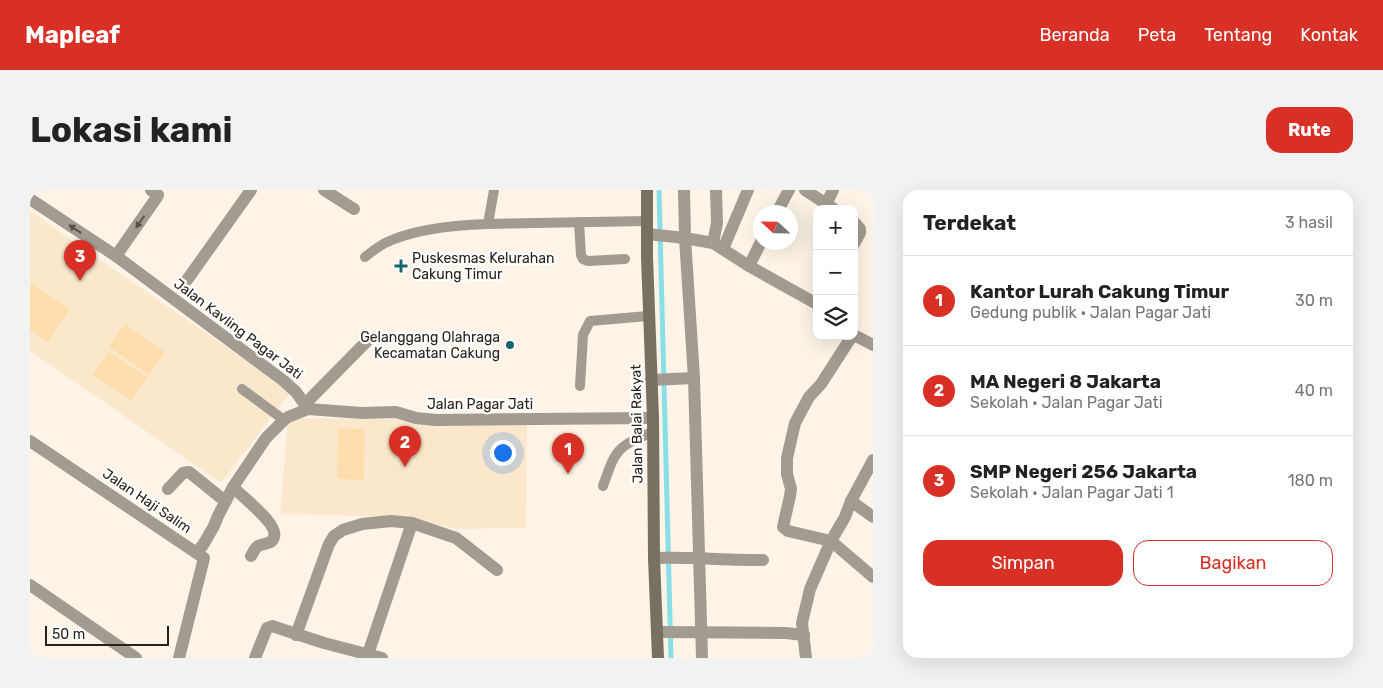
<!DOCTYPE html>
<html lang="id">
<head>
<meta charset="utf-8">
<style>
  body { margin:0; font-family:Rubik,sans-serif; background:#f2f2f2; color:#222 }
  .controls { position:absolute; right:15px; top:15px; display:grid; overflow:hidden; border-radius:10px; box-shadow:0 5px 20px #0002 }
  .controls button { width:45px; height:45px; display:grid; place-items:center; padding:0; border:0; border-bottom:1px solid #e0e0e0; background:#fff; color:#222; font:25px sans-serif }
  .compass { position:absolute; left:723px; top:15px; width:45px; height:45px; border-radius:50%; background:#fff; box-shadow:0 5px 20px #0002; rotate:292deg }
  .scale { position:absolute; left:15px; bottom:12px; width:124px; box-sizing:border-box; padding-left:5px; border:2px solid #272119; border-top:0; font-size:14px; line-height:18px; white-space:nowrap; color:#272119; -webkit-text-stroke:4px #fff; paint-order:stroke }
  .you { position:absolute; left:472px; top:262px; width:18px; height:18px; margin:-12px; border:4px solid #fff; border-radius:50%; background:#1a73e8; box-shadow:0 0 0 8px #1a73e833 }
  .badge { display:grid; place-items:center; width:32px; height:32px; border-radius:50%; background:#d93025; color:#fff; font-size:16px; font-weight:700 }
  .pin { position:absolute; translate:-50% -41px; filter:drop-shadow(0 1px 2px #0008) }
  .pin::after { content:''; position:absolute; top:26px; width:18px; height:15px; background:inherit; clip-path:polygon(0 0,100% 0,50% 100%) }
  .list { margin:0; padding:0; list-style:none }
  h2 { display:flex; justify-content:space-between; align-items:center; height:65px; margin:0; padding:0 20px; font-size:21px }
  h2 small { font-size:16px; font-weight:400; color:#767676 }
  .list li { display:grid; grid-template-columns:32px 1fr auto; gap:15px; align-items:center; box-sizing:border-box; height:90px; padding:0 20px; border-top:1px solid #e0e0e0 }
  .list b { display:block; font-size:19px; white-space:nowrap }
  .list p { margin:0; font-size:16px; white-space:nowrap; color:#767676 }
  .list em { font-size:16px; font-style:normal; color:#767676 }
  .actions { display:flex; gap:10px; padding:15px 20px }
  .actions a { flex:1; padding:11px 0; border:1px solid #d93025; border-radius:15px; text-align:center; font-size:18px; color:#d93025 }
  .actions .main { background:#d93025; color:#fff }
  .icon { flex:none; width:28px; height:28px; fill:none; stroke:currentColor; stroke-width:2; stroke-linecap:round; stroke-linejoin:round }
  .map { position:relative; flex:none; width:843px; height:468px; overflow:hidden; border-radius:15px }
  header { display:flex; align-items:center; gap:30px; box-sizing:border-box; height:70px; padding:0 25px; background:#d93025; color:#fff }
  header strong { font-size:24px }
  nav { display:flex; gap:28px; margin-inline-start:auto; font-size:18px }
  .intro { display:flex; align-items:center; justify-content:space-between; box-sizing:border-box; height:120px; padding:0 30px }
  h1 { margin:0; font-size:35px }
  .button { padding:12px 22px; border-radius:15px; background:#d93025; color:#fff; font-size:18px; font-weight:700 }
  main { display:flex; gap:30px; padding:0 30px }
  aside { flex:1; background:#fff; border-radius:15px; box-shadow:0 5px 20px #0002 }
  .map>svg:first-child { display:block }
</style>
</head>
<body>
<header>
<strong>Mapleaf</strong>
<nav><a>Beranda</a><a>Peta</a><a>Tentang</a><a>Kontak</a></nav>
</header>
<div class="intro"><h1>Lokasi kami</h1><a class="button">Rute</a></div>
<main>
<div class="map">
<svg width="843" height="468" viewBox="0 0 843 468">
  <rect width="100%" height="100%" fill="#fdf4e7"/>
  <!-- built -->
  <g fill="#fbe8cc">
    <path d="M0 21 261 202 191 293 0 161Z"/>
    <path d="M258 228 497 231 496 338 425 339 378 327 250 324Z"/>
  </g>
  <!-- garden -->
  <g fill="#ffddad">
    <path d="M0 93 40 119 18 152 0 140Z"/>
    <path d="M95 134 135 162 119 185 79 157Z"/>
    <path d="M78 161 117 187 102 211 62 185Z"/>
    <path d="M308 238 335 239 334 290 307 289Z"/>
  </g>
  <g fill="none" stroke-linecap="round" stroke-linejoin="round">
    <!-- stream -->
    <path stroke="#88e0e6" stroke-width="5" d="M629 0 641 468"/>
    <!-- lane -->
    <g stroke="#a19b92" stroke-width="10">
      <path d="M464 0 458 34 617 31"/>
      <path d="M549 32 551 65 553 69 558 71 595 69"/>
      <path d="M335 67C341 62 348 57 355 53 384 39 426 35 458 34"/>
      <path d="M550 196 553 145 560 131 618 126"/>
      <path d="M212 199 254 230"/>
      <path d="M573 296C586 259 586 257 623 242"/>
    </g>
    <!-- street -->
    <g stroke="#a19b92" stroke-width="12">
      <path d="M294 0 324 19"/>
      <path d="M654 0 655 48 664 188 672 468"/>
      <path d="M775 0 804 19"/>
      <path d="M0 9 86 66 254 191 266 202 278 219"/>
      <path d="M796 14 803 0"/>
      <path d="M747 22 759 0"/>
      <path d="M824 32 830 39V43L824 54"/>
      <path d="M617 44 655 48 683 53 719 76 787 114"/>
      <path d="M683 53 687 33 686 0"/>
      <path d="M693 59 718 0"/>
      <path d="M86 66 127 7 128 5 121 0"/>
      <path d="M719 76 731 52"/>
      <path d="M157 90 221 0"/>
      <path d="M824 145 843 155"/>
      <path d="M822 146 791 194 779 207 765 233 757 268V284L761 299 760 306 753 337 758 341 801 351 843 387"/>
      <path d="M621 190 664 188"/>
      <path d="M275 214 339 149"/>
      <path d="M0 251 174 368 149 468"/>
      <path d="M203 297C212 307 249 334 244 347 242 355 233 353 228 356 225 358 223 363 221 366"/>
      <path d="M138 299 153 283 159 282 190 307 196 311"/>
      <path d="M821 311 843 327"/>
      <path d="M167 362 173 355 184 336 188 326 203 297 236 248 254 230 258 227 278 219 332 223 366 222 386 228 406 230 623 228"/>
      <path d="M624 368C660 367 696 370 733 370"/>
      <path d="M0 395 106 468"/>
      <path d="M628 442 756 443 774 445"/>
      <path d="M266 445 299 354 304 346 313 340 332 334 361 331 382 333 426 348 467 380"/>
      <path d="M338 464 382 333"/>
      <path d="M225 468 237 438 242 436 294 453 352 468"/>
      <path d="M776 468 772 433 780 399 801 351 815 327 821 311 843 270"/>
    </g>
    <!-- secondary -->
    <path stroke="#797064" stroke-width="12" d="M617 0V67L623 228 624 368 628 468"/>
  </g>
  <!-- one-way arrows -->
  <defs><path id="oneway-solid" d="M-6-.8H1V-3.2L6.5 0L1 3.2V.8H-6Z" transform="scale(1.25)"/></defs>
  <g fill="#585249">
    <use href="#oneway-solid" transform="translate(110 32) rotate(125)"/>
    <use href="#oneway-solid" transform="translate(45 39) rotate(-146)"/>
  </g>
  <!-- markers -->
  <g fill="#17666b" stroke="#fff" stroke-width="2">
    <path d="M368.5 68.5h5v5h5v5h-5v5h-5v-5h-5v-5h5z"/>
    <circle cx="480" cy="155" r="5"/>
  </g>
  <g text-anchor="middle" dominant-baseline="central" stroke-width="4.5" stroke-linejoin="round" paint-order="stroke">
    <!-- poi labels -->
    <g font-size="14" fill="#272119" stroke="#fff" text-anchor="start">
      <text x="382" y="68">Puskesmas Kelurahan<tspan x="382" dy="16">Cakung Timur</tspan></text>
      <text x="470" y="147" text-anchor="end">Gelanggang Olahraga<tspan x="470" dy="16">Kecamatan Cakung</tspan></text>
    </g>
    <!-- street labels -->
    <g font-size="14" fill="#272119" stroke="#fff">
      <text transform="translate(208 139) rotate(37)">Jalan Kavling Pagar Jati</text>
      <text x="450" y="214">Jalan Pagar Jati</text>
      <text transform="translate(607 234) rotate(-91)">Jalan Balai Rakyat</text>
      <text transform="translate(117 311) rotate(34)">Jalan Haji Salim</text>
    </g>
  </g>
</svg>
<div class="controls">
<button>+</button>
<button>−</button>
<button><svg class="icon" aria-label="layers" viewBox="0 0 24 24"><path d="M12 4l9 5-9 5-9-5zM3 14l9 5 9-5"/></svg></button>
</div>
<svg class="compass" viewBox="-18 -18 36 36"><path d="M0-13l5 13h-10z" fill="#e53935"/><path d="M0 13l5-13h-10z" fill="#767676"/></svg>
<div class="scale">50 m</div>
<div class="you"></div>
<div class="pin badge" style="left:538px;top:284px">1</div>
<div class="pin badge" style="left:375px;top:277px">2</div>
<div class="pin badge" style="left:50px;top:91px">3</div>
</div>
<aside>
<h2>Terdekat<small>3 hasil</small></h2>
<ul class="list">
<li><span class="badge">1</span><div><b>Kantor Lurah Cakung Timur</b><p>Gedung publik · Jalan Pagar Jati</p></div><em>30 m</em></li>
<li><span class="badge">2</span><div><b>MA Negeri 8 Jakarta</b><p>Sekolah · Jalan Pagar Jati</p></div><em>40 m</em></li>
<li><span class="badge">3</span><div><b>SMP Negeri 256 Jakarta</b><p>Sekolah · Jalan Pagar Jati 1</p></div><em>180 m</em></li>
</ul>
<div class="actions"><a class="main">Simpan</a><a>Bagikan</a></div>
</aside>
</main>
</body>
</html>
